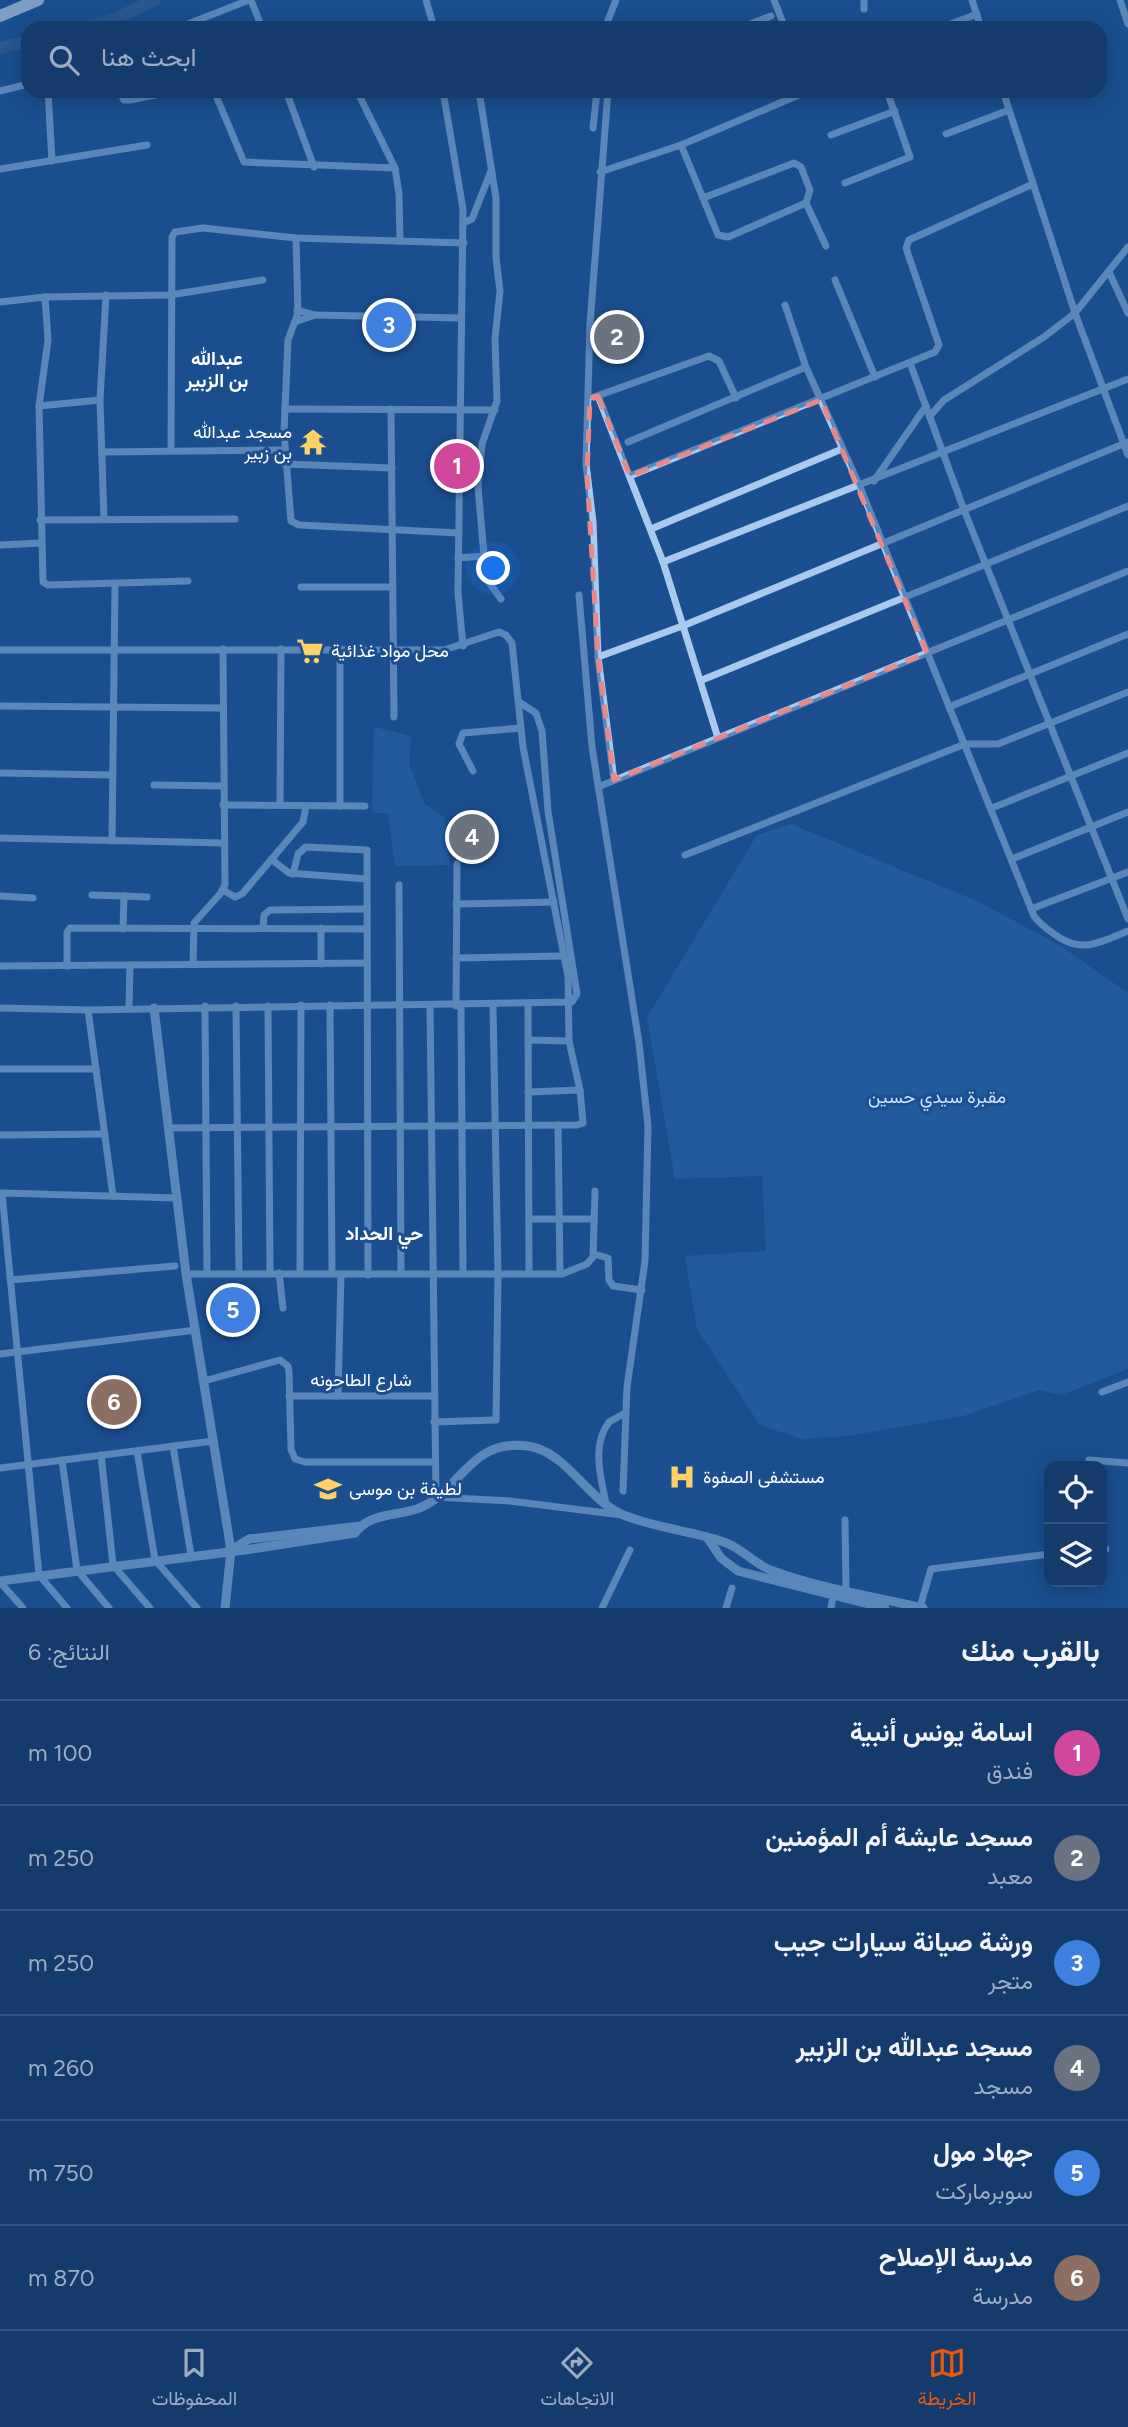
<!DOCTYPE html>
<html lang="ar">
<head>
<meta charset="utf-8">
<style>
  body { margin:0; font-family:Figtree,Vazirmatn,sans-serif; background:#1d4271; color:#f1f3f6; direction:rtl }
  .controls { position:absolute; right:21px; bottom:21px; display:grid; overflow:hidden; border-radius:14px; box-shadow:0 4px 18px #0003 }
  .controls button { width:63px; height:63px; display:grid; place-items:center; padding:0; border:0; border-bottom:2px solid #33557e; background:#143b6b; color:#f1f3f6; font:35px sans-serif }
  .you { position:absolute; left:494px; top:569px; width:24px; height:24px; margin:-18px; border:5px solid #fff; border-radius:50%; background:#1a73e8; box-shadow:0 0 0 10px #1a73e833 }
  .badge { display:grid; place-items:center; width:46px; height:46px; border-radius:50%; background:#ea580c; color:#fff; font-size:23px; font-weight:700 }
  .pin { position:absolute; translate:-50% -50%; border:4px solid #fff; box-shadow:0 2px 7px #0006 }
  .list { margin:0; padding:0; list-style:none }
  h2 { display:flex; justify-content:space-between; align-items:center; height:91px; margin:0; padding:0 28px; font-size:30px }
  h2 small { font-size:23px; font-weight:400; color:#9dadc1 }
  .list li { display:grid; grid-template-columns:46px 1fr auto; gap:21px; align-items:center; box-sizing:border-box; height:105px; padding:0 28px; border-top:2px solid #33557e }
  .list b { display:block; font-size:26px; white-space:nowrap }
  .list p { margin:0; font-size:23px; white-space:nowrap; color:#9dadc1 }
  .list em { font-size:23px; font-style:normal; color:#9dadc1 }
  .icon { flex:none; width:38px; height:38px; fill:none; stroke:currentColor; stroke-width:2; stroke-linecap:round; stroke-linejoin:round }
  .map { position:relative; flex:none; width:1128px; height:1608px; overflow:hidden; direction:ltr }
  .search { position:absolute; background:#143b6b; box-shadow:0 4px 18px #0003; left:21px; right:21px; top:21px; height:77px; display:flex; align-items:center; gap:18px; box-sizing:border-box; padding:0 24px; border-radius:21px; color:#9dadc1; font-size:26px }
  .sheet { height:721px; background:#143b6b }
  nav { display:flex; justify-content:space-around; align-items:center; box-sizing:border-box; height:98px; border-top:2px solid #33557e; background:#143b6b; font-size:19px; color:#9dadc1 }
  nav a { display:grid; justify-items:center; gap:4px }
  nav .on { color:#ea580c }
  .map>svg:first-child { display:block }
</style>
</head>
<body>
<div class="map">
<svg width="1128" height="1608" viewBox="0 0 1128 1608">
  <rect width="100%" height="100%" fill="#1b4f8f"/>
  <!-- green -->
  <g fill="#2e69ad">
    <path d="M374 727 411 736 409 763 424 803 444 817 450 865 395 866 388 813H372Z"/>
    <path d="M791 824 981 903 1059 945 1128 993V1369L1061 1395 1039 1390 963 1416 848 1436 802 1439 760 1425 697 1329 685 1256 766 1251 762 1176 675 1179 647 1018 757 835Z"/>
  </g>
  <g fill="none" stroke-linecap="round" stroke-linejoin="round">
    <!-- river -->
    <g stroke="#3c6290" stroke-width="12">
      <path d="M79 28 113 20 154 0"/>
      <path d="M0 48 28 41"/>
    </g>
    <!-- minor -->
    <g stroke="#a9c9ee" stroke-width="7">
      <path d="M251 0 262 28"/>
      <path d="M426 0 434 28"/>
      <path d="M774 0 785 28"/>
      <path d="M972 0 981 28"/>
      <path d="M1120 0 1128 24"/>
      <path d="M864 9V0"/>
      <path d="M188 24 249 0"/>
      <path d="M605 28 616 0"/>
      <path d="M740 28 771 16"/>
      <path d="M940 28 977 14"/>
      <path d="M0 91 28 84"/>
      <path d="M48 91 52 161"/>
      <path d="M119 91 124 100H130L175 91"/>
      <path d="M214 91 244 162 395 168"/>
      <path d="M286 91 314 167"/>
      <path d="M357 91 395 168 399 194 400 241"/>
      <path d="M443 91 463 209 458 593 463 646"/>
      <path d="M479 91 496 198V258L500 291 495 339 497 401 482 444 478 487 486 578 501 599"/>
      <path d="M608 91 590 324 586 464 593 522 598 657 614 780"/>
      <path d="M1003 91 1075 313 1128 455"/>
      <path d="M593 128 597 91"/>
      <path d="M946 134 1009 110"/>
      <path d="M831 135 895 111"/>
      <path d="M681 145 703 198"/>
      <path d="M794 163 801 167 810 190 806 203 728 237 718 235 703 198Z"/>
      <path d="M0 169 147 145"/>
      <path d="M600 172 681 145 801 94"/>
      <path d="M845 183 910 157 887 91"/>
      <path d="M806 203 826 246"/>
      <path d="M463 223 472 219 491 171"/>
      <path d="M296 238 298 313 288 340 284 432 291 521 299 525 459 533"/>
      <path d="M1109 272 1128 313"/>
      <path d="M835 280 875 377"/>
      <path d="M45 297 48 340 39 406 43 582 48 585 188 581"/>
      <path d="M0 302 45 297 170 295 263 280"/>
      <path d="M785 305 806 367 860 487 1034 916C1041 926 1050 931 1060 938 1085 953 1103 941 1128 931"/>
      <path d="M297 310 315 315 461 318"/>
      <path d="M295 322 315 315"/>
      <path d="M910 363 964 510 1128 919"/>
      <path d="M598 396 663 562 718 738"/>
      <path d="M594 397 709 356 719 361 736 398"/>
      <path d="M39 406 100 400"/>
      <path d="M285 409 495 410"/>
      <path d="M391 409 394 717"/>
      <path d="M930 416 944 400 1044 337 1075 313 1128 247"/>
      <path d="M628 442 806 367"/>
      <path d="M171 450 172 237 175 232 203 228 296 238 464 243"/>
      <path d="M102 452 283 450"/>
      <path d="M284 464 392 468"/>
      <path d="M630 476 935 352 939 345 906 248 909 240 1033 184"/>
      <path d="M874 481 926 406"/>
      <path d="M104 519 100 400 106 295"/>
      <path d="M40 520 235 519"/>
      <path d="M651 529 842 449"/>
      <path d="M0 545 41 543"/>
      <path d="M458 558 486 556"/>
      <path d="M663 562 1128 379"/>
      <path d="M301 587H393"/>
      <path d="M579 595 592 747 639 1043 648 1126 645 1261 627 1387 623 1491"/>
      <path d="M340 648V806"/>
      <path d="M0 650H444L499 632 506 635 512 643 523 747 568 976 569 1041 580 1090 583 1123 577 1125 168 1128"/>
      <path d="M598 657 685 625 1128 442"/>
      <path d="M702 680 1128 506"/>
      <path d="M0 706 222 708"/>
      <path d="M949 707 1128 634"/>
      <path d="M473 771 459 744 463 733 521 728"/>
      <path d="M0 773 113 775"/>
      <path d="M154 785 222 786"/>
      <path d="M598 787 1128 571"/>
      <path d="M223 805 365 806"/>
      <path d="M280 805 281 649"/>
      <path d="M992 808 1128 753"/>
      <path d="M0 838 224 843"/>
      <path d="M112 841 115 584"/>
      <path d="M685 855 965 744H998L1128 692"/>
      <path d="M271 859 289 873 367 879"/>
      <path d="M1012 859 1128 812"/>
      <path d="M293 874 298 854 306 847 367 850 368 1275"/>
      <path d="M399 885 401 1274"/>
      <path d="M223 890 235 897 242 894 303 822 306 806"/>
      <path d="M92 895 124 896"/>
      <path d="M0 896 33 898"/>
      <path d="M456 904 554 902"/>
      <path d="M1031 909 1128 872"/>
      <path d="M263 927 264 915 270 910 367 909"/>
      <path d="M123 929 124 896 147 897"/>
      <path d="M456 958 564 956"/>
      <path d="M193 964 194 923 220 894 225 885 223 649"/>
      <path d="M321 964V928"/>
      <path d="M0 966 367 963"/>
      <path d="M67 966V932L70 928 367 929"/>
      <path d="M330 1005 332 1274"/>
      <path d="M528 1005 529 1274"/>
      <path d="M205 1006 207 1274"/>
      <path d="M236 1006 239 1274"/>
      <path d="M268 1006 270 1273"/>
      <path d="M430 1006 436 1497 510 1501 622 1515"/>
      <path d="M456 1006 457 864"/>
      <path d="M461 1006 463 1274"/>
      <path d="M0 1008 88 1010 572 1002 577 994 548 811 542 731 536 713 519 702"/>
      <path d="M129 1008 130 965"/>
      <path d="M88 1010 113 1196"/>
      <path d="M528 1040 569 1041"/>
      <path d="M0 1069H96"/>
      <path d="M528 1092 580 1090"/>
      <path d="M558 1125 560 1274"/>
      <path d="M0 1135 105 1134"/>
      <path d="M529 1219H594"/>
      <path d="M594 1254 608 1258 609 1280 613 1286 642 1290"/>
      <path d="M279 1273 283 1308"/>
      <path d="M186 1274H562L587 1264 593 1257 595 1191"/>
      <path d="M300 1274 301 1005"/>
      <path d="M10 1280 175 1266"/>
      <path d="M0 1354 196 1330"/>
      <path d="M204 1381 280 1360 288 1366 289 1372 291 1449 295 1459 305 1462H433"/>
      <path d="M1102 1392 1128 1382"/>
      <path d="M289 1396H434"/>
      <path d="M338 1396 341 1274"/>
      <path d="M434 1422 496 1420 498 1274 493 1005"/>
      <path d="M173 1446 191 1555"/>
      <path d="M137 1451 155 1560 197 1608"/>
      <path d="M101 1455 113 1565 150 1608"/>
      <path d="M62 1460 77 1570 109 1608"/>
      <path d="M1089 1460 1128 1463"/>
      <path d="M0 1468 214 1441"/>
      <path d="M606 1504C601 1477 591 1446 609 1422L625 1413"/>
      <path d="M845 1520 846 1589"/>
      <path d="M1102 1549H1106"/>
      <path d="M0 1582 23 1608"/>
      <path d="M920 1607 931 1569 1049 1554"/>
      <path d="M67 1608 39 1575 2 1193 176 1198"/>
      <path d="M602 1608 630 1550"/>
      <path d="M726 1608 732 1588"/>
      <path d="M831 1608 833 1597"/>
    </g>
    <!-- tertiary -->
    <g stroke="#a9c9ee" stroke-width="9">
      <path d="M154 1008 186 1274 231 1550 225 1608"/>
      <path d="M707 1537 721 1558 738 1571 885 1608"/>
      <path d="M231 1550 249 1539 360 1526"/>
      <path d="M0 1581 245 1550 355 1533C370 1513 395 1516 417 1509 460 1494 468 1438 528 1446 568 1452 588 1502 626 1516 657 1528 692 1531 724 1542 742 1548 755 1565 773 1571 819 1588 875 1597 923 1608"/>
    </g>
    <!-- trunk -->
    <path stroke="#f8faff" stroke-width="12" d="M0 16 38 0"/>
  </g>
  <!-- marked area -->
  <path d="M0 0H1128V1608H0ZM598 396 630 476 821 400 927 653 614 780 598 657 587 474 590 398Z" fill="#1b4f8f" fill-opacity=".55" fill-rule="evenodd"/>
  <path fill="none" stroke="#e88989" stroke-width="5" stroke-dasharray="14 9" stroke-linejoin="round" d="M598 396 630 476 821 400 927 653 614 780 598 657 587 474 590 398Z"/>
  <!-- icons -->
  <defs>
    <g id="temple-bare" transform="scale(2.1)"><path d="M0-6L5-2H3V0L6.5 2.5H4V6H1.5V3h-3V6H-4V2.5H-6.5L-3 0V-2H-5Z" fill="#ffd166" stroke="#1b4f8f" stroke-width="2.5" paint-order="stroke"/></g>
    <g id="supermarket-bare" transform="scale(2.1)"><path d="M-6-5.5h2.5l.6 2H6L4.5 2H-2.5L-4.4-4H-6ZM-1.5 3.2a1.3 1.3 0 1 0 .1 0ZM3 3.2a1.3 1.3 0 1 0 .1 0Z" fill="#ffd166" stroke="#1b4f8f" stroke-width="2.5" paint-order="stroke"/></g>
    <g id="hospital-bare" transform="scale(2.1)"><path d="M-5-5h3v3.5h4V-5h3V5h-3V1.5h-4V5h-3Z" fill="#ffd166" stroke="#1b4f8f" stroke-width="2.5" paint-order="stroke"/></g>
    <g id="school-bare" transform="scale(2.1)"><path d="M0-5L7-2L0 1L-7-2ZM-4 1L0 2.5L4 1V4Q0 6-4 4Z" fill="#ffd166" stroke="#1b4f8f" stroke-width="2.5" paint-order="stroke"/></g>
  </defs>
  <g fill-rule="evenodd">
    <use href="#temple-bare" x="313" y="442"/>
    <use href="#supermarket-bare" x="310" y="651"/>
    <use href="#hospital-bare" x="682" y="1477"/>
    <use href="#school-bare" x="328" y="1489"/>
  </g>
  <g text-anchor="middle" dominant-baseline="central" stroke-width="6" stroke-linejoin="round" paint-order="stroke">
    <!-- poi labels -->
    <g font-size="18" fill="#fff" stroke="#1b4f8f" text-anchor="start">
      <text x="292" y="432" text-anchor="end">مسجد عبدالله<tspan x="292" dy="21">بن زبير</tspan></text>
      <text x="331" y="651">محل مواد غذائية</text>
      <text x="703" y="1477">مستشفى الصفوة</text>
      <text x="349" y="1489">لطيفة بن موسى</text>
    </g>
    <!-- park labels -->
    <g font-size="18" fill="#cfe3fa" stroke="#1b4f8f">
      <text x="937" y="1097">مقبرة سيدي حسين</text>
    </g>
    <!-- street labels -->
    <g font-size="18" fill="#fff" stroke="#1b4f8f">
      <text x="361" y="1380">شارع الطاحونه</text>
    </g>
    <!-- neighbourhood labels -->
    <g font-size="19" font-weight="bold" fill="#fff" stroke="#1b4f8f">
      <text x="217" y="358">عبدالله<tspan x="217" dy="22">بن الزبير</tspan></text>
      <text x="384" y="1233">حي الحداد</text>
    </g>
  </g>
</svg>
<div class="controls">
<button><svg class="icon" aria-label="locate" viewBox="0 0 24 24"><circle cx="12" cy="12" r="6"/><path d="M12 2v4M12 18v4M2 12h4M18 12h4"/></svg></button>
<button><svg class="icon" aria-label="layers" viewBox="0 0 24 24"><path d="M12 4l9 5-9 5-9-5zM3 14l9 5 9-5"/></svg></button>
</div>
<div class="you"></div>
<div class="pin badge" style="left:457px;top:466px;background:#d1479c">1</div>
<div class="pin badge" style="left:617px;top:337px;background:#6b7280">2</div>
<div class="pin badge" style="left:389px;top:325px;background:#3f7fe0">3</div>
<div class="pin badge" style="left:472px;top:837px;background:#6b7280">4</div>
<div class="pin badge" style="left:233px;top:1310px;background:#3f7fe0">5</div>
<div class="pin badge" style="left:114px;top:1402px;background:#8d6e63">6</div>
<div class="search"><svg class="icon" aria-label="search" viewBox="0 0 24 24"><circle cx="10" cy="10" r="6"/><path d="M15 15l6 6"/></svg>ابحث هنا</div>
</div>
<section class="sheet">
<h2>بالقرب منك<small>النتائج: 6</small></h2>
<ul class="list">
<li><span class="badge" style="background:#d1479c">1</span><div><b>اسامة يونس أنبية</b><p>فندق</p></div><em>100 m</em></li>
<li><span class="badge" style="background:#6b7280">2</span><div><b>مسجد عايشة أم المؤمنين</b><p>معبد</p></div><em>250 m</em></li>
<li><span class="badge" style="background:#3f7fe0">3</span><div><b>ورشة صيانة سيارات جيب</b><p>متجر</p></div><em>250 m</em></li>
<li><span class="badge" style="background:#6b7280">4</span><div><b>مسجد عبدالله بن الزبير</b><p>مسجد</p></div><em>260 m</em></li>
<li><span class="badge" style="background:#3f7fe0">5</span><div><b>جهاد مول</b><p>سوبرماركت</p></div><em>750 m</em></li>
<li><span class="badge" style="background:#8d6e63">6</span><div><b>مدرسة الإصلاح</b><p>مدرسة</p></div><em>870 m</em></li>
</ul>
</section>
<nav>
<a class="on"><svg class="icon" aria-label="map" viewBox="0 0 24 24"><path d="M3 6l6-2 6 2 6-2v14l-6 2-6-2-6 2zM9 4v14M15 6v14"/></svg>الخريطة</a>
<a><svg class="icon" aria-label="directions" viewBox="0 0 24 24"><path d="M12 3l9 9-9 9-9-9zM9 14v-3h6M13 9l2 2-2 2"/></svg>الاتجاهات</a>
<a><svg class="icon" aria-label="saved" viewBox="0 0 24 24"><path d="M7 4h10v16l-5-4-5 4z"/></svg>المحفوظات</a>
</nav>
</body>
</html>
